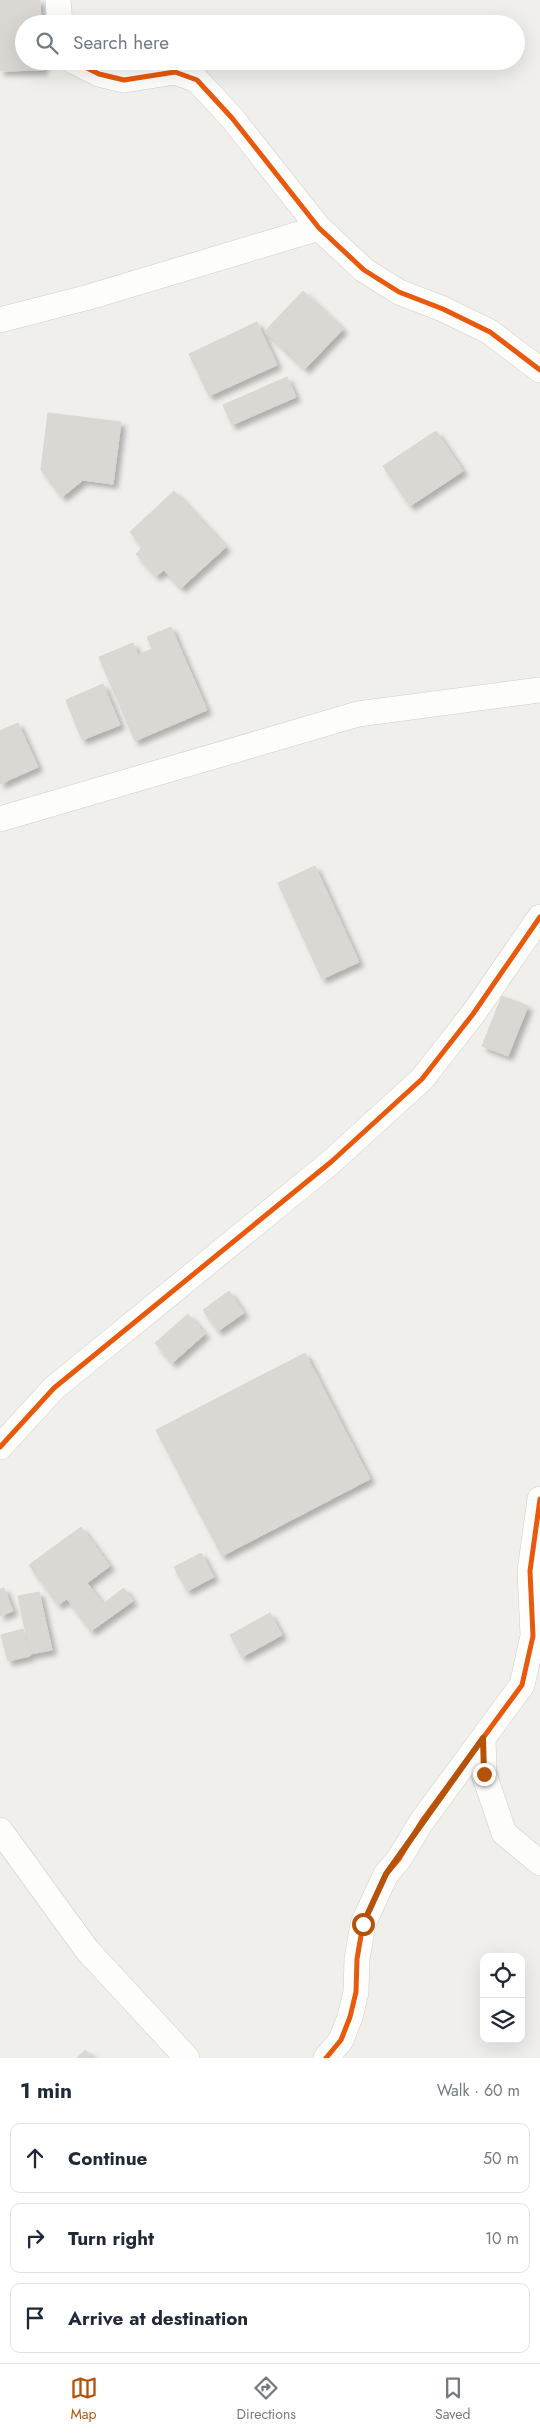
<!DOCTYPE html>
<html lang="en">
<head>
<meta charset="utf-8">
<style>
  body { margin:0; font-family:Jost,sans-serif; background:#f2f2f3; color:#1f2937 }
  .controls { position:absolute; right:15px; bottom:15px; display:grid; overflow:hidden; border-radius:10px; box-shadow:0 5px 20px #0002 }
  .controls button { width:45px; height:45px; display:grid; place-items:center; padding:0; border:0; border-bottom:1px solid #e0e1e3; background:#fff; color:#1f2937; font:25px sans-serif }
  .stop { position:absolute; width:15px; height:15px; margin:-11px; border:4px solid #b45309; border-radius:50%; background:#fff }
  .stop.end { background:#b45309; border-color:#fff; box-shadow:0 1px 5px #0008 }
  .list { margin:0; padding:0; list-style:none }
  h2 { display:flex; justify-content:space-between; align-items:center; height:65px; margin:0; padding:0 20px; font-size:21px }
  h2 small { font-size:16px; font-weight:400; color:#747a83 }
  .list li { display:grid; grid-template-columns:32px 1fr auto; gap:15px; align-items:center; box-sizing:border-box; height:70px; margin:0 10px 10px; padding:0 10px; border:1px solid #e0e1e3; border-radius:10px }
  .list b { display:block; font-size:19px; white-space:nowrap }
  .list em { font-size:16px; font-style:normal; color:#747a83 }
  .icon { flex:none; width:28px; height:28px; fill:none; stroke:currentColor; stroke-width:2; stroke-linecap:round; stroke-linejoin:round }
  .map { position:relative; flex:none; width:540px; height:2058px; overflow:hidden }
  .search { position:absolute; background:#fff; box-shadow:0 5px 20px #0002; left:15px; right:15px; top:15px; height:55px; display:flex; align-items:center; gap:12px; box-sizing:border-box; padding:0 18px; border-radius:28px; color:#747a83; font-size:19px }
  .sheet { height:305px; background:#fff }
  nav { display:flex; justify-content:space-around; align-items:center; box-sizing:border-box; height:70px; border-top:1px solid #e0e1e3; background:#fff; font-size:14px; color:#747a83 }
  nav a { display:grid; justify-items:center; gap:2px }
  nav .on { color:#b45309 }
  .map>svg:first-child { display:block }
</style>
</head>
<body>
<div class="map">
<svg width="540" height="2058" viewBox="0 0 540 2058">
  <defs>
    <filter id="shadow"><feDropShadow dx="4.5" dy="4.5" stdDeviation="2.5" flood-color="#0004"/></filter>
  </defs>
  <rect width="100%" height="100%" fill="#f1efec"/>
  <!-- building -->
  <g fill="#dbd8d4" stroke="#d9d6d2" filter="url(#shadow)">
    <path d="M0 0H40L41 24H24V61H43V70L0 71Z"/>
    <path d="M303 291 343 329 305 369 265 331Z"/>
    <path d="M257 322 277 365 209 396 189 354Z"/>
    <path d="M287 377 296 397 232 425 223 405Z"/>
    <path d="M48 413 121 422 113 484 83 480 62 497 41 470Z"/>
    <path d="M436 431 463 471 410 506 383 466Z"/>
    <path d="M174 491 226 547 181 588 164 570 156 576 136 554 143 547 130 532Z"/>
    <path d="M171 627 207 710 135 741 99 657 133 643 138 655 152 649 147 637Z"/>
    <path d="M103 684 120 725 82 740 66 700Z"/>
    <path d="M18 723 38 767 0 784V731Z"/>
    <path d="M315 866 359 962 322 979 278 883Z"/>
    <path d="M502 996 528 1006 508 1056 482 1046Z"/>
    <path d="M229 1291 244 1313 218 1331 203 1310Z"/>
    <path d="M188 1314 205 1334 172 1363 155 1343Z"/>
    <path d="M305 1353 370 1479 222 1556 156 1430Z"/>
    <path d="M81 1527 110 1566 87 1583 103 1604 124 1588 133 1601 91 1631 67 1599 58 1605 29 1565Z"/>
    <path d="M201 1553 214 1577 187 1591 174 1567Z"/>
    <path d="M4 1588 13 1611 0 1616V1589Z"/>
    <path d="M39 1592 52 1650 30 1654 18 1596Z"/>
    <path d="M270 1613 282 1635 242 1657 230 1635Z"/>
    <path d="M23 1629 30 1656 8 1661 1 1635Z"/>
    <path d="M85 2050 94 2058H77Z"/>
  </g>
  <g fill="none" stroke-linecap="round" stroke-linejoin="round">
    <!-- street casing -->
    <g stroke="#cfcdc9" stroke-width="26">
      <g id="street">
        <path d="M58 0 60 24"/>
        <path d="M73 61 99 74 124 80 175 72 197 80 232 118 319 228 364 270 399 292 443 309 490 332 540 370"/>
        <path d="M0 320 89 297 319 228"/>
        <path d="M0 819 358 714 540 690"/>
        <path d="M0 1447 54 1388 331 1162 422 1079 473 1014 540 917"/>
        <path d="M483 1738 484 1774 504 1833 540 1863"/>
        <path d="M0 1830 87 1950 187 2058"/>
        <path d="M326 2058 341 2040 350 2017 356 1992 357 1959 363 1924 386 1874 399 1859 422 1821 522 1685 533 1636 530 1571 540 1499"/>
      </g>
    </g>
    <!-- street -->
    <use href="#street" stroke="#fdfdfc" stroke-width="25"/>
    <!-- cycleway casing -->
    <g stroke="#fff" stroke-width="8">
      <g id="cycleway">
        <path d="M73 61 99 74 124 80 175 72 197 80 232 118 319 228 364 270 399 292 443 309 490 332 540 370"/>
        <path d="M0 1447 54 1388 331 1162 422 1079 473 1014 540 917"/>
        <path d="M326 2058 341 2040 350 2017 356 1992 357 1959 363 1924 386 1874 399 1859 422 1821 522 1685 533 1636 530 1571 540 1499"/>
      </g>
    </g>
    <!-- cycleway -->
    <use href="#cycleway" stroke="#e8590c" stroke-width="5"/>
  </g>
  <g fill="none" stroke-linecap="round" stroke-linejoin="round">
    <!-- route -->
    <path stroke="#b45309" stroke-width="6" d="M363 1924 386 1874 483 1738 484 1774"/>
  </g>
</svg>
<div class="controls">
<button><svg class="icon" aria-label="locate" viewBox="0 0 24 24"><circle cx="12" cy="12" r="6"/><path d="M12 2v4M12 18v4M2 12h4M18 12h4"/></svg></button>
<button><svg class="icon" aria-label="layers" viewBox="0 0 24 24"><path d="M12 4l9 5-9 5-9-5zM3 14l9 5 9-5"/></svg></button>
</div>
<div class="stop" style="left:363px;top:1924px"></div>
<div class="stop end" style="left:484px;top:1774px"></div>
<div class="search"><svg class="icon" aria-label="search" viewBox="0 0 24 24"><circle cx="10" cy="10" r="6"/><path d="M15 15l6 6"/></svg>Search here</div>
</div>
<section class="sheet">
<h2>1 min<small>Walk · 60 m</small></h2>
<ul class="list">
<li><svg class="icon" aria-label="ahead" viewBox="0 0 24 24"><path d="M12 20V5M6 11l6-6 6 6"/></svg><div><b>Continue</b></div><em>50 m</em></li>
<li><svg class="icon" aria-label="right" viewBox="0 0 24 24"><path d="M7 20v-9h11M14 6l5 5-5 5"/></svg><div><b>Turn right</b></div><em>10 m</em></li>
<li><svg class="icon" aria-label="arrive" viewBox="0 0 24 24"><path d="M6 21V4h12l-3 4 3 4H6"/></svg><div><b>Arrive at destination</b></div></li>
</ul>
</section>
<nav>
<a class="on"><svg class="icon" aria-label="map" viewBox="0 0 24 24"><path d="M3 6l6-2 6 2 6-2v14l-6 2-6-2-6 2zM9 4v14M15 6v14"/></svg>Map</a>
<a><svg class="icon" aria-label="directions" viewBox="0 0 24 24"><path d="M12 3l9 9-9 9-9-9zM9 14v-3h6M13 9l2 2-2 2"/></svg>Directions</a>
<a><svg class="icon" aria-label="saved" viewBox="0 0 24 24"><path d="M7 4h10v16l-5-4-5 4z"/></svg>Saved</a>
</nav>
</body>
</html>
